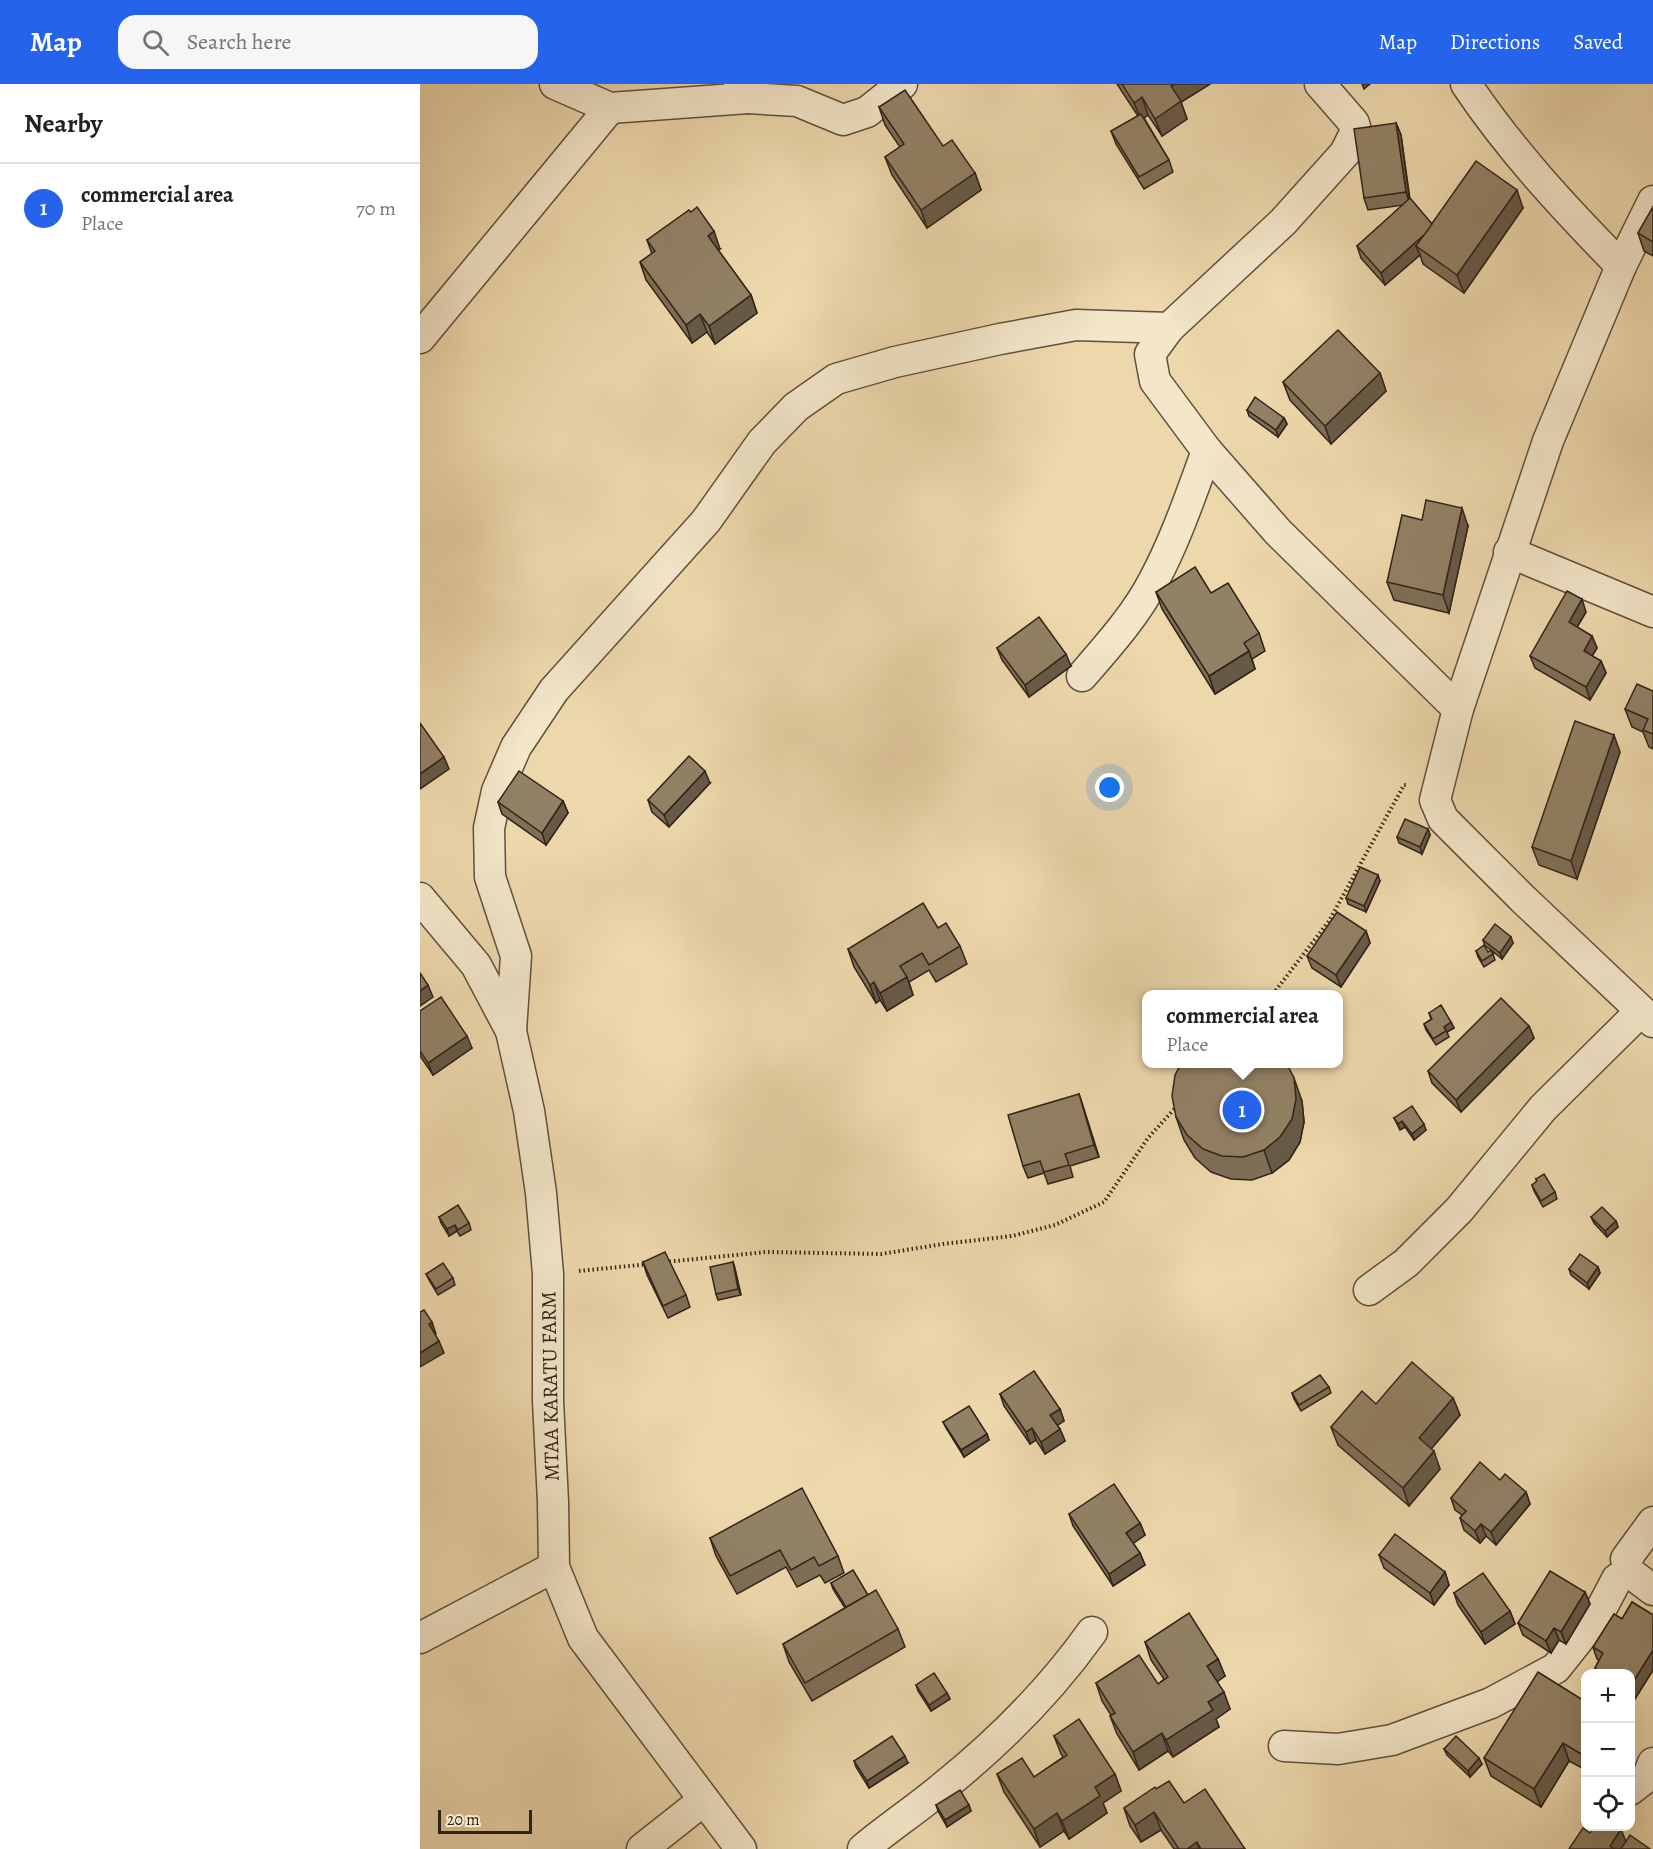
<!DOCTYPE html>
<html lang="en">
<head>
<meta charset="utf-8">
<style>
  body { margin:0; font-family:Alegreya,serif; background:#f6f6f6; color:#202124 }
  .controls { position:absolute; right:18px; bottom:18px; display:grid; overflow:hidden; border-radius:12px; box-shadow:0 6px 24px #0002 }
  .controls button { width:54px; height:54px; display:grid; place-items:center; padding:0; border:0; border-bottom:2px solid #e0e0e0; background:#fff; color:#202124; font:30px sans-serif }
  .scale { position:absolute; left:18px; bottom:15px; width:94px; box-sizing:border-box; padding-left:6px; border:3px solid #302318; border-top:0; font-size:16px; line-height:21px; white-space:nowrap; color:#302318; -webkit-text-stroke:4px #f3e6c9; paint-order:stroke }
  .you { position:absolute; left:690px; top:704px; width:21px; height:21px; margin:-15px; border:4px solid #fff; border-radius:50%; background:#1a73e8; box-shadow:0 0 0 9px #1a73e833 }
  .badge { display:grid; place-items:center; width:39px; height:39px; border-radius:50%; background:#2563eb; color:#fff; font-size:20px; font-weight:700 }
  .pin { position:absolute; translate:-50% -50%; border:3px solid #fff; box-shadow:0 2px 6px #0006 }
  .popup { position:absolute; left:722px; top:906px; width:201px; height:78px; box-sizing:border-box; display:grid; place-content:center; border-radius:12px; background:#fff; filter:drop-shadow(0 2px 4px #0005); font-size:20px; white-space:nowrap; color:#757577 }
  .popup b { font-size:22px; color:#202124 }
  .popup::after { content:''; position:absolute; left:50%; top:100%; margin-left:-12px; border:12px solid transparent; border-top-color:#fff }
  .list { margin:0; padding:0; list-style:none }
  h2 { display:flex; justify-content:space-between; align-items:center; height:78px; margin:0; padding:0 24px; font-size:26px }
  h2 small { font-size:20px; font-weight:400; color:#757577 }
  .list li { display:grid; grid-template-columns:39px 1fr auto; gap:18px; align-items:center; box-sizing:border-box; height:90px; padding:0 24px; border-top:2px solid #e0e0e0 }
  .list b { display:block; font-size:22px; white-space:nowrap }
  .list p { margin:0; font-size:20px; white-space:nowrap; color:#757577 }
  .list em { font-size:20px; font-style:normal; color:#757577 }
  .icon { flex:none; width:33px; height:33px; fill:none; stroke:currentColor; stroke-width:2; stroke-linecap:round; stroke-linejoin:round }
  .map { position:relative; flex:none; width:1233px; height:1765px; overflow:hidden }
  header { display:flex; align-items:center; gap:36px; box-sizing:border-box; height:84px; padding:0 30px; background:#2563eb; color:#fff }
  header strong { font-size:28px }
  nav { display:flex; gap:33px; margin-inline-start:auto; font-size:21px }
  .search { width:420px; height:54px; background:#f6f6f6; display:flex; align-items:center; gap:15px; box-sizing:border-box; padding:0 21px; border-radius:18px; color:#757577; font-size:22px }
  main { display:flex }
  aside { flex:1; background:#fff }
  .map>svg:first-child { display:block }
</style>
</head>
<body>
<header>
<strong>Map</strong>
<div class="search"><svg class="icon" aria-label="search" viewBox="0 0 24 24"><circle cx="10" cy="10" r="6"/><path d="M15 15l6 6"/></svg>Search here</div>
<nav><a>Map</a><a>Directions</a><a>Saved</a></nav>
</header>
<main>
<aside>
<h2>Nearby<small></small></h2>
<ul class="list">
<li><span class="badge">1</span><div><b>commercial area</b><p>Place</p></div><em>70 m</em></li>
</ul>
</aside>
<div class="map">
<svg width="1233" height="1765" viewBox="0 0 1233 1765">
  <rect width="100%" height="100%" fill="#edd8ac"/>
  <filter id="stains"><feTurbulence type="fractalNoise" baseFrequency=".00333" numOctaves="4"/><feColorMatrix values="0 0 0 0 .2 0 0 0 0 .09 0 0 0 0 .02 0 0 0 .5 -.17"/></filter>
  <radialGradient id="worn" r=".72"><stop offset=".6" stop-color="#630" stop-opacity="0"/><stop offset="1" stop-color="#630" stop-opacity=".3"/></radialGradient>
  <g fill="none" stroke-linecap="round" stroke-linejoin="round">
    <!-- minor casing -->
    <g stroke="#5f503d" stroke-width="33">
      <g id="minor">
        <path d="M135 0 190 24 328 14 319 0"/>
        <path d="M900 0 934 39 936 47 925 69 863 138 749 244 730 270 735 297 787 367 858 448 1038 625"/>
        <path d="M1046 0C1091 67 1145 125 1201 182"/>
        <path d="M328 14 377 17 423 36 447 28 482 0"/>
        <path d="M1233 117 1201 182 1128 357 1038 625 1015 716 1023 735 1103 815 1233 938"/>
        <path d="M0 254 190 24"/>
        <path d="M1089 468 1233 528"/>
        <path d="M662 592C688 562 716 531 734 496 756 455 771 410 787 367"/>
        <path d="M0 814 56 881 91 947 109 1027 121 1109 128 1190V1317L133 1418 134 1483 163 1554 321 1765"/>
        <path d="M91 947 96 872 70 793 69 744 77 707 96 663 134 606 286 437 342 358 376 323 416 295 475 278 580 255 656 241 749 244"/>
        <path d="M949 1206 986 1179 1039 1126 1123 1024 1221 927"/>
        <path d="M1233 1438 1206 1475 1209 1488 1233 1506"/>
        <path d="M0 1554 134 1483"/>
        <path d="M864 1662 918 1665 972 1656 1071 1619 1136 1584 1178 1531 1197 1495 1209 1488"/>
        <path d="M1210 1706 1228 1692 1233 1679"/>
        <path d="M222 1765 284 1716"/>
        <path d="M443 1765C469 1743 497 1725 523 1703 579 1658 630 1607 672 1548"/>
      </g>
    </g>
    <!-- path -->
    <g stroke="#302318" stroke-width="4" stroke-dasharray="1.5 3" stroke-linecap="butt">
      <path d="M853 910 909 837 984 701H987"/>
      <path d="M245 1178 346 1168 461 1170 523 1160 592 1152 635 1141 684 1118 728 1054 757 1022"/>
      <path d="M159 1187 229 1180"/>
    </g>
    <!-- minor -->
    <use href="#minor" stroke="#f3e6c9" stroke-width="30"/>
  </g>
  <!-- wall -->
  <g fill="#7e6f57" stroke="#302318" stroke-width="1.5">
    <path d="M697 0H790L761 18 767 35 742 52 728 31 724 34 749 76 753 88 724 105 696 60 691 47 718 32Z"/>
    <path d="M459 23 523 62 555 89 561 106 507 144 472 91 465 73 480 63 465 41Z"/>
    <path d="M976 39 981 51 990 115 1012 140 1103 124 1044 209 1003 180 1000 171 965 201 941 174 937 162 983 121 948 126 944 114Z"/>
    <path d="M1233 123V172L1224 167 1218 149Z"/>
    <path d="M227 156 300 165 298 166 331 211 337 229 295 260 287 248 272 259 226 196 220 178 232 170Z"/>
    <path d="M960 289 966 307 911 360 870 316 863 298Z"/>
    <path d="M827 326 864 334 867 340 858 353 829 332Z"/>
    <path d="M1048 442 1029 529 974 516 967 498Z"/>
    <path d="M736 508 791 509 839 549 845 567 832 575 835 585 795 610 742 525Z"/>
    <path d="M1166 528 1157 543 1172 552 1177 564 1172 572 1181 577 1186 589 1170 616 1115 584 1110 572Z"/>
    <path d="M577 564 651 582 609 613 582 576Z"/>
    <path d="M1233 607V665L1229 663 1223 648 1212 643 1205 625Z"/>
    <path d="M1200 668 1157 795 1119 781 1112 763Z"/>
    <path d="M290 699 249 743 232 728 228 716Z"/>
    <path d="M143 717 148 729 126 761 82 730 78 718Z"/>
    <path d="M1008 745 1010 751 1002 770 979 759 977 753Z"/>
    <path d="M960 797 946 828 928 820 926 814Z"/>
    <path d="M518 844 540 862 547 880 516 898 509 886 489 898 493 911 467 927 460 916 456 919 434 883 428 865Z"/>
    <path d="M946 847 950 859 921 903 892 884 887 872Z"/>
    <path d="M1063 856 1093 859 1082 875 1072 867 1075 876 1064 883 1058 873 1056 867 1068 868 1071 866 1065 862Z"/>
    <path d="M0 927 52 964 13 991 0 972Z"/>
    <path d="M1009 929 1031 938 1034 944 1027 948 1029 953 1016 961 1006 946 1004 940 1011 935Z"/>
    <path d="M1109 942 1114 954 1041 1028 1012 999 1008 987Z"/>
    <path d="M659 1010 679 1073 650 1082 653 1093 628 1100 624 1089 608 1094 603 1082Z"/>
    <path d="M882 1017 884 1038 880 1058 869 1076 852 1089 832 1096 811 1095 791 1088 775 1074 764 1056 756 1033Z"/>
    <path d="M974 1034 1006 1046 994 1056 985 1043 980 1046Z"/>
    <path d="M1116 1095 1135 1108 1137 1115 1123 1123 1114 1107 1112 1101 1117 1098Z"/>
    <path d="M19 1133 49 1139 51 1146 40 1152 37 1147 29 1152 21 1139Z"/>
    <path d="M1171 1133 1196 1137 1198 1143 1187 1153 1174 1139Z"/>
    <path d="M223 1178 266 1211 270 1223 248 1234 227 1191Z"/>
    <path d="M313 1178 321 1211 298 1216 296 1210Z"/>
    <path d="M1178 1183 1180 1189 1169 1205 1151 1191 1149 1185Z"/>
    <path d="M6 1190 33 1194 35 1201 18 1211 9 1196Z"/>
    <path d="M909 1303 911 1309 881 1327 874 1315 872 1309Z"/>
    <path d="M580 1310 640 1325 644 1337 637 1341 640 1345 645 1357 625 1370 616 1356 610 1360 584 1322Z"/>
    <path d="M1033 1314 1040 1331 1011 1365 1020 1385 989 1422 918 1361 911 1343 956 1320Z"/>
    <path d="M523 1338 567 1350 569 1356 544 1373 526 1344Z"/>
    <path d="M1080 1396 1106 1408 1110 1420 1076 1461 1066 1452 1060 1459 1044 1446 1040 1434 1042 1431 1035 1426 1031 1414Z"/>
    <path d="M649 1430 720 1439 725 1451 713 1459 720 1469 725 1481 693 1502 653 1442Z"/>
    <path d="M290 1454 418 1472 424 1489 405 1499 400 1491 377 1503 366 1483 317 1510 296 1472Z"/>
    <path d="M959 1471 1025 1488 1029 1501 1014 1521 964 1484Z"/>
    <path d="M411 1499 448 1511 478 1545 485 1563 392 1617 369 1578 363 1560 425 1524 413 1505Z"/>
    <path d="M1165 1508 1170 1520 1146 1560 1139 1556 1131 1569 1103 1551 1098 1539Z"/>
    <path d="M1034 1509 1090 1527 1095 1540 1065 1560 1038 1521Z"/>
    <path d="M1212 1518 1233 1531V1586L1213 1618 1210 1616V1590H1177L1175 1584 1179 1576 1177 1575 1173 1563 1194 1530 1202 1535Z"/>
    <path d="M725 1558 798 1575 805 1592 797 1597 810 1625 796 1635 799 1643 753 1673 748 1667 719 1686 697 1650 690 1632 691 1631 682 1617 676 1599 738 1600 744 1595 731 1576Z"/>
    <path d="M496 1601 527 1609 530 1615 511 1627 498 1607Z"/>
    <path d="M1166 1618V1686L1149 1677 1121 1723 1071 1692 1064 1674Z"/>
    <path d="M634 1652 695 1690 701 1707 683 1719 687 1729 649 1755 644 1747 620 1763 584 1708 577 1690 614 1693 643 1673 641 1670Z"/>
    <path d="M1024 1665 1062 1680 1050 1693 1027 1671Z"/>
    <path d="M434 1677 488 1679 449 1704 436 1683Z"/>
    <path d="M736 1705 764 1719 825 1765H754L741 1746 721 1758 710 1742 704 1724Z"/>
    <path d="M516 1721H549L551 1727 527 1743 518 1727Z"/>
  </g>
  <!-- shaded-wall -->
  <g fill="#665a47" stroke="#302318" stroke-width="1.5">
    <path d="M755 0H790L761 18 767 35 742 52 735 35 751 2Z"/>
    <path d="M942 0H950L944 5Z"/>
    <path d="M722 13 728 31 721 36 714 19Z"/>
    <path d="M976 39 981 51 990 120 986 108Z"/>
    <path d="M555 89 561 106 507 144 501 126Z"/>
    <path d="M1097 106 1103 124 1044 209 1037 191Z"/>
    <path d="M1014 142 996 162 1000 171 965 201 961 189Z"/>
    <path d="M294 147 300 165 294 169 288 152Z"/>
    <path d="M331 211 337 229 295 260 289 242Z"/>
    <path d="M280 230 287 248 272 259 266 241Z"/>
    <path d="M960 289 966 307 911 360 905 342Z"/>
    <path d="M864 334 867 340 858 353 856 346Z"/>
    <path d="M1042 424 1048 442 1029 529 1023 511Z"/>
    <path d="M1162 515 1166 528 1153 550 1149 538Z"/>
    <path d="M1172 552 1177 564 1168 579 1164 567Z"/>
    <path d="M829 567 835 585 795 610 789 592Z"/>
    <path d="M646 570 651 582 609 613 605 601Z"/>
    <path d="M1181 577 1186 589 1170 616 1166 603Z"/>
    <path d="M1194 651 1200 668 1157 795 1151 777Z"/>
    <path d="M24 673 29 685 0 705V690Z"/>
    <path d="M285 687 290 699 249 743 244 731Z"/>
    <path d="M143 717 148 729 126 761 122 749Z"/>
    <path d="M1008 745 1010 751 1002 770 1000 763Z"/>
    <path d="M958 791 960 797 946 828 944 822Z"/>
    <path d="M946 847 950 859 921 903 916 891Z"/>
    <path d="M1091 853 1093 859 1082 875 1080 869Z"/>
    <path d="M487 893 493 911 467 927 460 909Z"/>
    <path d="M454 898 460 916 456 919 450 901Z"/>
    <path d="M8 901 13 913 0 922V907Z"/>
    <path d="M1031 938 1034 944 1027 948 1024 943Z"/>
    <path d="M1109 942 1114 954 1041 1028 1036 1016Z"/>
    <path d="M47 952 52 964 13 991 8 979Z"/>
    <path d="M874 994 882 1017 884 1038 880 1058 869 1076 852 1089 844 1066Z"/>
    <path d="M659 1010 663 1022 679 1073 674 1061Z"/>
    <path d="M982 1037 985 1043 980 1046 978 1040Z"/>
    <path d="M1004 1040 1006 1046 994 1056 992 1050Z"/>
    <path d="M1196 1137 1198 1143 1187 1153 1185 1147Z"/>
    <path d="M35 1141 37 1147 29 1152 27 1145Z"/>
    <path d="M313 1178 315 1184 321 1211 318 1205Z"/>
    <path d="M1178 1183 1180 1189 1169 1205 1167 1199Z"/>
    <path d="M12 1238 16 1250 13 1252 9 1240Z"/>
    <path d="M19 1257 24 1269 0 1283V1269Z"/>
    <path d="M1033 1314 1040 1331 1005 1372 999 1354Z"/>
    <path d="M640 1325 644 1337 635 1343 630 1331Z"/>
    <path d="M612 1344 616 1356 610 1360 606 1348Z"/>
    <path d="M640 1345 645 1357 625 1370 621 1358Z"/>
    <path d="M567 1350 569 1356 544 1373 541 1366Z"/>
    <path d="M1014 1367 1020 1385 989 1422 983 1404Z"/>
    <path d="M1106 1408 1110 1420 1076 1461 1071 1448Z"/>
    <path d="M720 1439 725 1451 711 1461 706 1449Z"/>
    <path d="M1061 1440 1066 1452 1060 1459 1055 1447Z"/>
    <path d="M720 1469 725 1481 693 1502 689 1490Z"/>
    <path d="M1025 1488 1029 1501 1014 1521 1010 1509Z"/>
    <path d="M1165 1508 1170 1520 1146 1560 1141 1548Z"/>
    <path d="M1090 1527 1095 1540 1065 1560 1061 1548Z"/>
    <path d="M1134 1544 1139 1556 1131 1569 1126 1557Z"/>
    <path d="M1233 1566V1586L1213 1618 1210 1610V1603Z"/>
    <path d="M798 1575 805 1592 794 1600 787 1582Z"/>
    <path d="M804 1608 810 1625 796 1635 799 1643 753 1673 746 1656 788 1618Z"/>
    <path d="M527 1609 530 1615 511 1627 509 1621Z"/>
    <path d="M742 1649 748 1667 719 1686 713 1668Z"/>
    <path d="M1143 1659 1149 1677 1121 1723 1114 1705Z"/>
    <path d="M1166 1664V1681L1161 1670Z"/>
    <path d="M485 1672 488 1679 449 1704 447 1697Z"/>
    <path d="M1059 1674 1062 1680 1050 1693 1048 1687Z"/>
    <path d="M695 1690 701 1707 683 1719 687 1729 649 1755 642 1737 675 1703Z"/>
    <path d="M549 1721 551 1727 527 1743 525 1736Z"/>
    <path d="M734 1728 741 1746 721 1758 715 1741Z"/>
    <path d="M637 1729 644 1747 620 1763 614 1745Z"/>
    <path d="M1201 1745 1208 1763 1206 1765H1191L1190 1762Z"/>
    <path d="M777 1758 779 1765H767Z"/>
  </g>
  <!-- building -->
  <g fill="#928165" stroke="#302318" stroke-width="1.5">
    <path d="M702 0H755L751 2 761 17 735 35 722 13 714 19Z"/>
    <path d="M485 6 523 62 532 56 555 89 501 126 465 73 484 60 459 23Z"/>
    <path d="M721 30 749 76 719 93 691 47Z"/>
    <path d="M976 39 986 108 944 114 934 45Z"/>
    <path d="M1056 77 1097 106 1037 191 996 162Z"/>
    <path d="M990 114 1012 140 1005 150 961 189 937 162Z"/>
    <path d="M277 123 294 147 288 152 331 211 289 242 280 230 266 241 220 178 235 167 227 156 269 126 271 128Z"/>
    <path d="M1233 123V158L1218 149Z"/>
    <path d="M918 246 960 289 905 342 863 298Z"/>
    <path d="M835 313 864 334 856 346 827 326Z"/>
    <path d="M1006 416 1042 424 1023 511 967 498 982 431 1002 436Z"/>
    <path d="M775 483 791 509 808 499 839 549 824 559 829 567 789 592 736 508Z"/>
    <path d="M1147 507 1162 515 1149 538 1172 552 1164 567 1181 577 1166 603 1110 572Z"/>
    <path d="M619 533 646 570 605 601 577 564Z"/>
    <path d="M1217 600 1233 607V650L1223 646 1228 635 1205 625Z"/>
    <path d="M1155 637 1194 651 1151 777 1112 763Z"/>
    <path d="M0 639 24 673 0 690Z"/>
    <path d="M269 672 285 687 244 731 228 716Z"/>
    <path d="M99 687 143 717 122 749 78 718Z"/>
    <path d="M985 735 1008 745 1000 763 977 753Z"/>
    <path d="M940 783 958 791 944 822 926 814Z"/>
    <path d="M503 819 518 844 526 839 540 862 509 881 502 869 480 882 487 893 460 909 454 898 450 901 428 865Z"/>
    <path d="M917 828 946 847 916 891 887 872Z"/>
    <path d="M1075 840 1091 853 1080 869 1063 856Z"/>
    <path d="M1064 861 1068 868 1071 866 1073 870 1062 877 1056 867Z"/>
    <path d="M0 889 8 901 0 907Z"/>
    <path d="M21 913 47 952 8 979 0 967V927Z"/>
    <path d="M1081 914 1109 942 1036 1016 1008 987Z"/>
    <path d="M1021 921 1031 938 1024 943 1026 947 1013 955 1004 940 1012 935 1009 929Z"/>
    <path d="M761 980H867L874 994 876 1015 872 1035 860 1053 844 1066 823 1073 802 1072 783 1065 767 1051 756 1033 752 1012 755 991Z"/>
    <path d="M659 1010 674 1061 645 1070 649 1081 624 1088 620 1077 603 1082 588 1031Z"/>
    <path d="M992 1022 1004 1040 992 1050 982 1037 978 1040 974 1034Z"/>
    <path d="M1124 1090 1135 1108 1121 1117 1112 1101 1117 1097 1116 1095Z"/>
    <path d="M38 1121 49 1139 38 1146 35 1141 27 1145 19 1133Z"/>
    <path d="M1182 1123 1196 1137 1185 1147 1171 1133Z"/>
    <path d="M245 1168 266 1211 243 1222 223 1178Z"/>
    <path d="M1160 1170 1178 1183 1167 1199 1149 1185Z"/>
    <path d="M313 1178 318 1205 296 1210 290 1183Z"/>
    <path d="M23 1179 33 1194 16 1205 6 1190Z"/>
    <path d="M4 1226 12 1238 9 1240 19 1257 0 1269V1228Z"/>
    <path d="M992 1278 1033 1314 999 1354 1014 1367 983 1404 911 1343 942 1307 956 1320Z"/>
    <path d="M614 1287 640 1325 630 1331 640 1345 621 1358 612 1344 606 1348 580 1310Z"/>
    <path d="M900 1291 909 1303 879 1321 872 1309Z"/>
    <path d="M549 1322 567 1350 541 1366 523 1338Z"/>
    <path d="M1060 1378 1080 1396 1085 1390 1106 1408 1071 1448 1061 1440 1055 1447 1040 1434 1046 1427 1031 1414Z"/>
    <path d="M694 1400 720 1439 706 1449 720 1469 689 1490 649 1430Z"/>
    <path d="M382 1404 418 1472 399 1482 394 1473 371 1486 360 1466 310 1492 290 1454Z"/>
    <path d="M975 1450 1025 1488 1010 1509 959 1471Z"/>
    <path d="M433 1486 448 1511 426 1523 411 1499Z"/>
    <path d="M1130 1487 1165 1508 1141 1548 1134 1544 1126 1557 1098 1539Z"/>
    <path d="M1063 1489 1090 1527 1061 1548 1034 1509Z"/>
    <path d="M456 1506 478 1545 385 1599 363 1560Z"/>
    <path d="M1212 1518 1233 1531V1566L1210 1603V1590H1184L1175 1584 1183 1569 1173 1563 1194 1530 1202 1535Z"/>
    <path d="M769 1529 798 1575 787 1582 804 1608 788 1618 793 1626 746 1656 742 1649 713 1668 690 1632 695 1629 676 1599 719 1571 738 1600 748 1593 725 1558Z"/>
    <path d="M1118 1588 1166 1618V1664L1161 1670 1143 1659 1114 1705 1064 1674Z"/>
    <path d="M514 1589 527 1609 509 1621 496 1601Z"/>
    <path d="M659 1635 695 1690 675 1703 680 1712 642 1737 637 1729 614 1745 577 1690 602 1674 614 1693 647 1671 634 1652Z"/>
    <path d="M472 1652 485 1672 447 1697 434 1677Z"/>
    <path d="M1036 1652 1059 1674 1048 1687 1024 1665Z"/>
    <path d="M749 1697 764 1719 785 1705 825 1765H781L777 1758 767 1765H759L734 1728 715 1741 704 1724 735 1703 736 1705Z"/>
    <path d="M540 1706 549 1721 525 1736 516 1721Z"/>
    <path d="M1174 1743H1198L1201 1745 1190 1762 1194 1765H1149L1163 1744 1170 1749Z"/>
    <path d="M1210 1751 1230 1765H1201Z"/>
  </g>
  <g text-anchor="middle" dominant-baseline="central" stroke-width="5" stroke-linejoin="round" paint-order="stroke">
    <!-- street labels -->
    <g font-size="21" fill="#302318" stroke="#f3e6c9">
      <text transform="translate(130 1302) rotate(-91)">MTAA KARATU FARM</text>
    </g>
  </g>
  <rect width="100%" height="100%" filter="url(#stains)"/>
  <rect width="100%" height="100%" fill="url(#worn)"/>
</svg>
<div class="controls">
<button>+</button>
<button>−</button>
<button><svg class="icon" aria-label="locate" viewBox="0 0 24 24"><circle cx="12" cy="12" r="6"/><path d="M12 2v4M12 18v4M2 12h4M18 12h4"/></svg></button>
</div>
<div class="scale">20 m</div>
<div class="you"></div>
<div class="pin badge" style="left:822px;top:1026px">1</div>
<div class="popup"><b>commercial area</b>Place</div>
</div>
</main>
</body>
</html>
